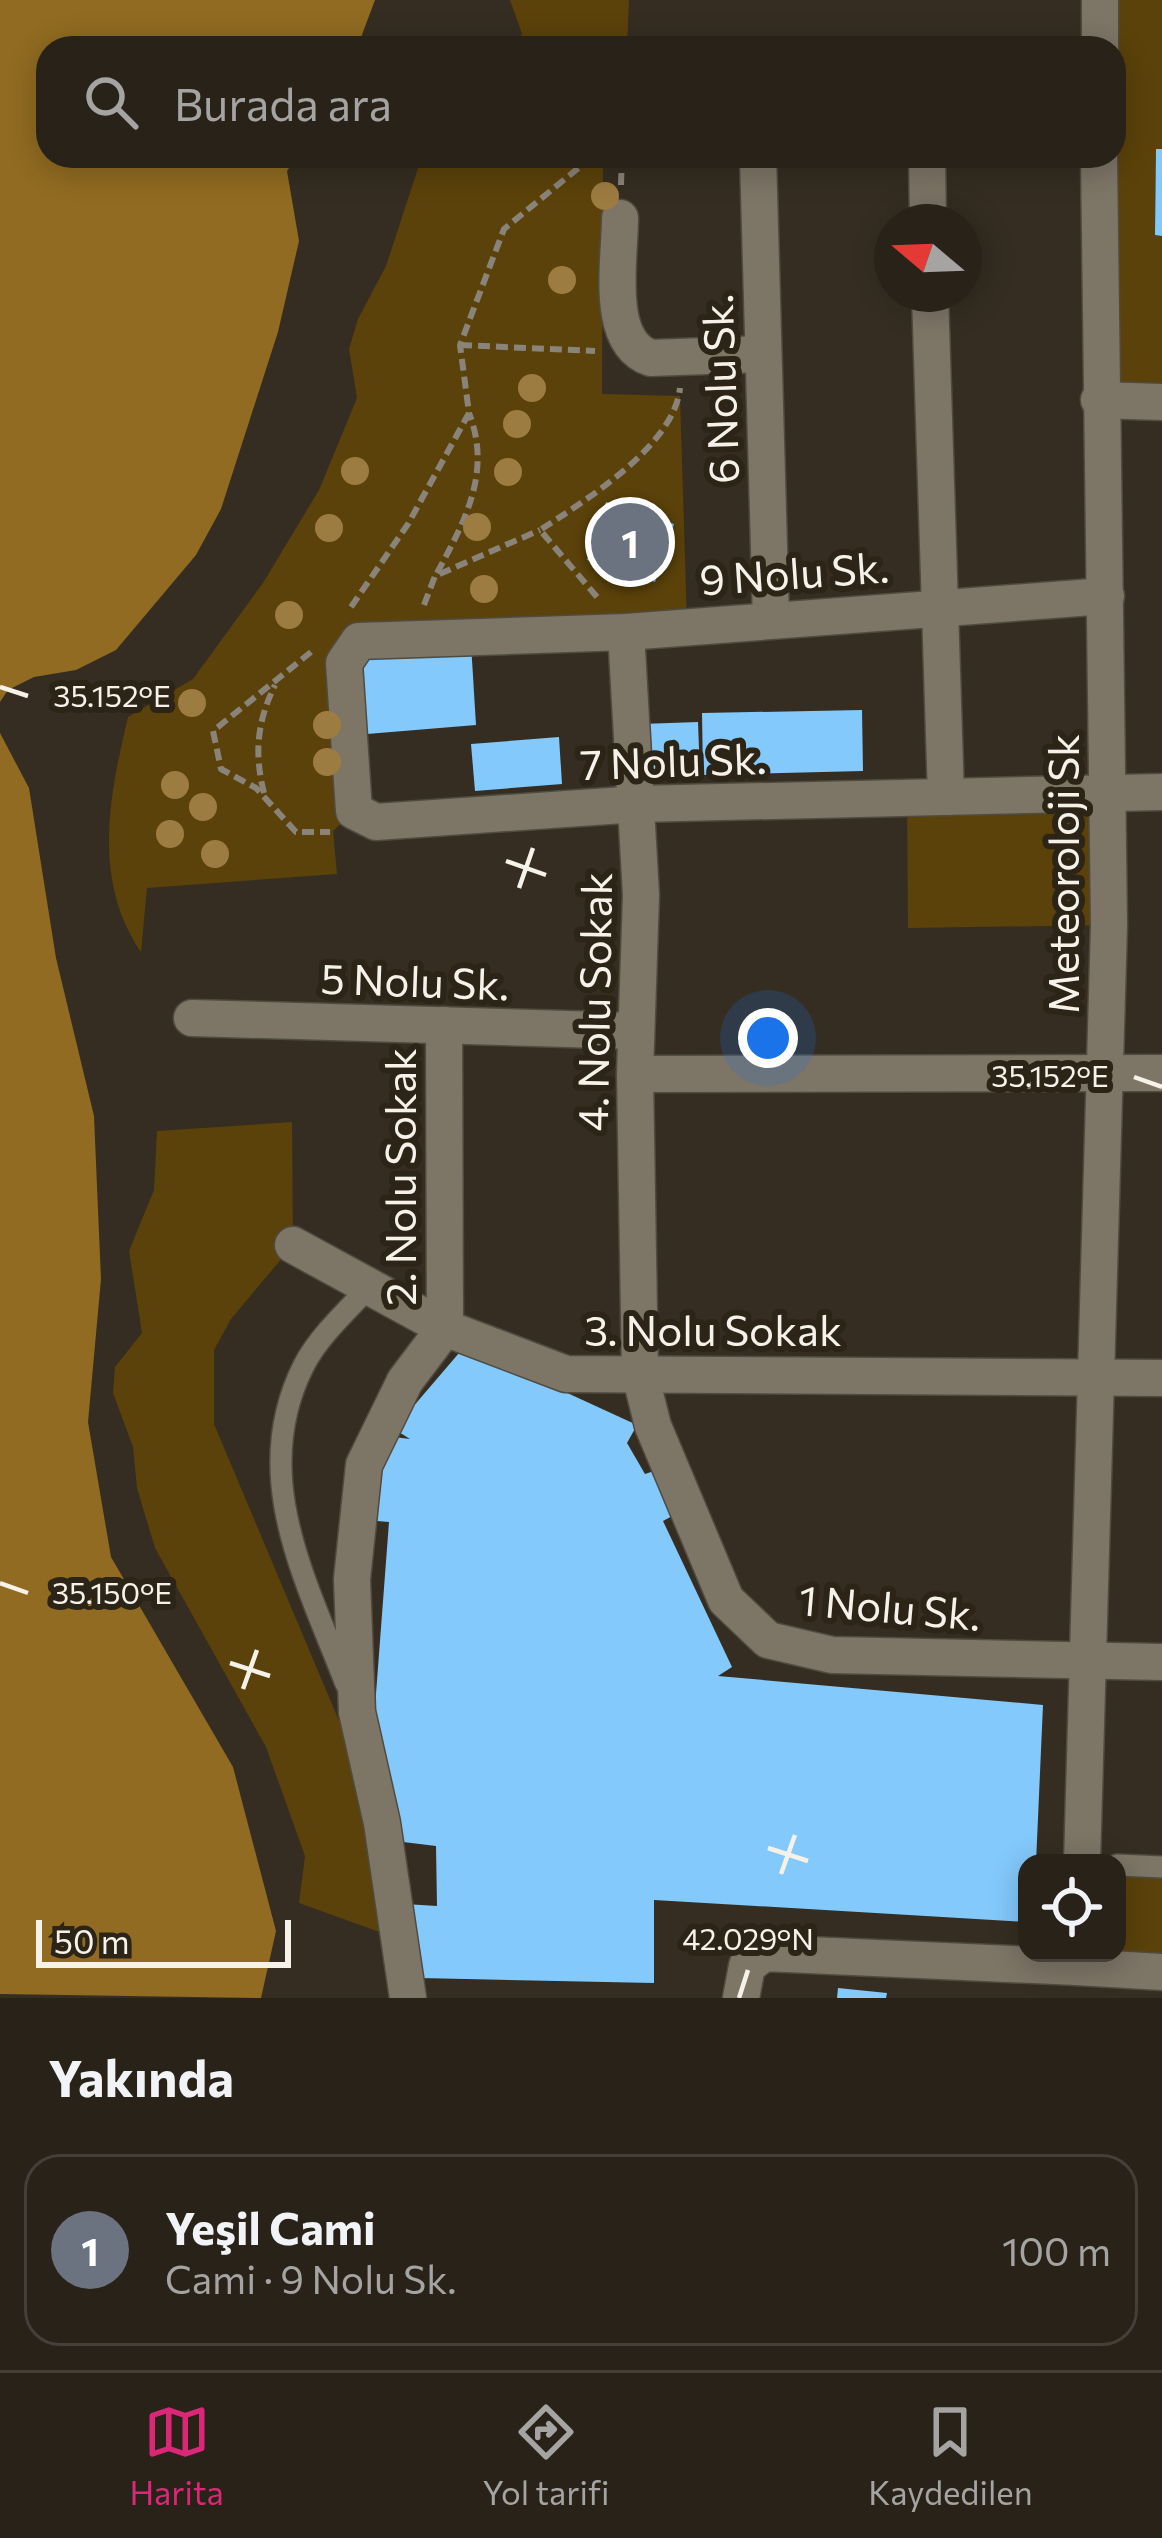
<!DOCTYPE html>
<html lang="tr">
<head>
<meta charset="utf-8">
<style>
  body { margin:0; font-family:Commissioner,sans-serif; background:#342f26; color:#f1f3f6 }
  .controls { position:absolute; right:36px; bottom:36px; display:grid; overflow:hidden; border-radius:24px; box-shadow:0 6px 30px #0003 }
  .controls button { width:108px; height:108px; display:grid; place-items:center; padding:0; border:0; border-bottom:3px solid #443f38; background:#282219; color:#f1f3f6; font:60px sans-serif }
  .compass { position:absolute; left:874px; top:204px; width:108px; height:108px; border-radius:50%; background:#282219; box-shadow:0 6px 30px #0003; rotate:289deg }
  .scale { position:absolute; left:36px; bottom:30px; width:255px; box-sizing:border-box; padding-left:12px; border:6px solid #f6f1e9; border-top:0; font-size:33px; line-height:42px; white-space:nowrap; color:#f6f1e9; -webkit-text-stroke:9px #2b2417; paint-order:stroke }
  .you { position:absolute; left:768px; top:1038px; width:42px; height:42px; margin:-30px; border:9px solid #fff; border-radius:50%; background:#1a73e8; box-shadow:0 0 0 18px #1a73e833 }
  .badge { display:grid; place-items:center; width:78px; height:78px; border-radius:50%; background:#db2777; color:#fff; font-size:39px; font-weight:700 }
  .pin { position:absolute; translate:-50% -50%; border:6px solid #fff; box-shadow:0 3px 12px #0006 }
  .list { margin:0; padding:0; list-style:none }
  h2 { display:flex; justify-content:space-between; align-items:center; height:156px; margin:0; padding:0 48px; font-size:51px }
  h2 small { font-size:39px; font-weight:400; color:#a5a4a2 }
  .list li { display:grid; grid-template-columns:78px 1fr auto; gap:36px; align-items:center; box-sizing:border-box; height:192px; margin:0 24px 24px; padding:0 24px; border:3px solid #443f38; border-radius:36px }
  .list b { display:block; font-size:45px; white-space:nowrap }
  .list p { margin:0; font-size:39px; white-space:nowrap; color:#a5a4a2 }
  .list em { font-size:39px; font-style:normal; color:#a5a4a2 }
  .icon { flex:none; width:66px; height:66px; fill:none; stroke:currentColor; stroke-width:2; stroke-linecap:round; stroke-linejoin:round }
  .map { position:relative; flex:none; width:1162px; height:1998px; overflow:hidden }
  .search { position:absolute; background:#282219; box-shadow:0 6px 30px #0003; left:36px; right:36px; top:36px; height:132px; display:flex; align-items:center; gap:30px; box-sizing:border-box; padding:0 42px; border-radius:36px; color:#a5a4a2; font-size:45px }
  .sheet { height:372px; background:#282219 }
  nav { display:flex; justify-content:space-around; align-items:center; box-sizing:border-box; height:168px; border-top:3px solid #443f38; background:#282219; font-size:33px; color:#a5a4a2 }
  nav a { display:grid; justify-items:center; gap:6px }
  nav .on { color:#db2777 }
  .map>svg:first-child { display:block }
</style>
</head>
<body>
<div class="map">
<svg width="1162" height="1998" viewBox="0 0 1162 1998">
  <rect width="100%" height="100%" fill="#352d21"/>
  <!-- green -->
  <g fill="#5b420a">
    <path d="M510 0H629L627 48H509L522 34Z"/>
    <path d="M1100 0H1162V149H1156L1155 235 1162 236V402L1099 400C1106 276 1135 120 1100 0Z"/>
    <path d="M422 156H603L602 394 680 396 687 625 348 650 354 811 333 831 337 874 147 888 141 952C92 880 109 797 128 717L193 679 263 583 319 490 357 398 349 349 358 319 386 266Z"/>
    <path d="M1107 795 1109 925 908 928 907 798Z"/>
    <path d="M292 1122 293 1245 231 1319 214 1350V1424L382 1823 399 1939 299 1903 305 1856 266 1747 155 1548 137 1488 133 1447 113 1393 115 1367 142 1333 129 1251 154 1190 157 1131Z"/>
    <path d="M1117 1865 1162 1867V1972L1117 1953Z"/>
  </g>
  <!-- water -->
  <g fill="#906b21">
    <path d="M0 0H375L357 48H48V156H297L287 171 299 241 278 332 221 509 196 555 116 650 76 670 34 677 8 690 0 702Z"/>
    <path d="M0 733 29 788 56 958 94 1116 101 1279 88 1422 111 1557 233 1767 276 1931 261 1998 0 1994Z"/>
  </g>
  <!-- building -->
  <g fill="#83c9fb">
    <path d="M1156 149H1162V236L1155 235Z"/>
    <path d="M606 502 674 524 655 582 587 560Z"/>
    <path d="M471 644 476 725 367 734 359 651Z"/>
    <path d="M862 710 863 771 703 775 702 713Z"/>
    <path d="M698 722 700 775 643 777 641 724Z"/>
    <path d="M559 737 562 784 475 791 471 744Z"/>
    <path d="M465 1346 637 1425 627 1443 645 1474 660 1469 676 1514 663 1521 732 1667 718 1676 1043 1705 1036 1863H1027V1922L654 1900V1983L420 1978 405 1904 437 1906 436 1846 395 1841 374 1720 389 1522 377 1521 386 1436 410 1439 394 1429Z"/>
    <path d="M838 1988 887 1993 886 1998H837Z"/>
  </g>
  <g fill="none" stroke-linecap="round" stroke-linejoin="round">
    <!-- lane casing -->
    <g stroke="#504b40" stroke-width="24">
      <g id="lane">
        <path d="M346 1684C306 1580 248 1475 304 1365 319 1336 347 1311 369 1287"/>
        <path d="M1117 1865 1162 1867"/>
      </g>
    </g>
    <!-- street casing -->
    <g stroke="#504b40" stroke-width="39">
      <g id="street">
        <path d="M1100 48V0"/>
        <path d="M758 156 771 619"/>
        <path d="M927 156 928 222"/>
        <path d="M620 218C620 260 604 342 651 358L763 354"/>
        <path d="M930 294 946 797"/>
        <path d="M1099 400 1162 402"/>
        <path d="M1106 596 626 632 359 641 344 663 354 811 376 822 638 804 1162 792"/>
        <path d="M626 632 641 895 635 1074 640 1374 653 1426 726 1600 768 1640 832 1655 1162 1662"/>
        <path d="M192 1018 635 1031"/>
        <path d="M635 1074 1162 1073"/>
        <path d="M293 1245 445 1328 566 1374 1162 1378"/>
        <path d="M1082 1863 1109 925 1099 156"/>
        <path d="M408 1998 382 1823 357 1712 352 1579 364 1465 405 1381 445 1328 444 1025"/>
        <path d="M741 1998 747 1966 764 1953 1077 1967 1078 1953"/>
      </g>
    </g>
    <!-- secondary casing -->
    <g stroke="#504b40" stroke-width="39">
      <path id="secondary" d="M1077 1967 1162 1972"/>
    </g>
    <!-- path -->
    <g stroke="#8a8379" stroke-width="6" stroke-dasharray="12 6" stroke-linecap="butt">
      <path d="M621 185 622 156"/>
      <path d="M460 345 595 351"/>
      <path d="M437 573C465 521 492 472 469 413"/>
      <path d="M597 597 540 530C586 500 674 446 680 388"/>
      <path d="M424 605 435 576 540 530"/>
      <path d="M351 607 408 524 469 413 460 345 504 229 593 156"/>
      <path d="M311 652 213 731 221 769 256 788 296 832H330"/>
      <path d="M264 793C254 753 257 722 275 685"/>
    </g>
    <!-- lane -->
    <use href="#lane" stroke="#7d7566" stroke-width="21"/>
    <!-- street -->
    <use href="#street" stroke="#7d7566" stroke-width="36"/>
    <!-- secondary -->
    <use href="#secondary" stroke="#7d7566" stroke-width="36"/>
  </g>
  <!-- trees -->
  <g fill="#9d7c41">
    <circle cx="605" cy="196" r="14"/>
    <circle cx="562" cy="280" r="14"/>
    <circle cx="532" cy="388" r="14"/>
    <circle cx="517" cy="424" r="14"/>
    <circle cx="355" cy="471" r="14"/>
    <circle cx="508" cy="472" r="14"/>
    <circle cx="477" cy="527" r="14"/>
    <circle cx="329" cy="528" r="14"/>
    <circle cx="484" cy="589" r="14"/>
    <circle cx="289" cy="615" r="14"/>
    <circle cx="192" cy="703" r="14"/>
    <circle cx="327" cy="725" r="14"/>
    <circle cx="327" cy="762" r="14"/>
    <circle cx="175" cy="785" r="14"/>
    <circle cx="203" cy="807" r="14"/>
    <circle cx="170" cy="834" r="14"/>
    <circle cx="215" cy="854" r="14"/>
  </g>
  <!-- ticks -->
  <path fill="none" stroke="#f6f1e9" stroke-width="4.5" d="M0 687 28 696M506 861 546 875M519 888 533 848M1134 1077 1162 1087M0 1583 28 1593M230 1663 270 1676M243 1689 257 1650M768 1848 808 1861M781 1874 795 1835M739 1998 748 1970"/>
  <g text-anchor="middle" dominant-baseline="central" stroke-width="12" stroke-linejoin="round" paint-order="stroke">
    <!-- street labels -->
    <g font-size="42" fill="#f6f1e9" stroke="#2b2417">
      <text transform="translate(719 389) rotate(-92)">6 Nolu Sk.</text>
      <text transform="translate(794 572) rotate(-4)">9 Nolu Sk.</text>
      <text transform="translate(673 760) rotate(-2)">7 Nolu Sk.</text>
      <text transform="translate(1062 874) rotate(-90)">Meteoroloji Sk</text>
      <text transform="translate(415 980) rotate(2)">5 Nolu Sk.</text>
      <text transform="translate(593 1002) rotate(-89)">4. Nolu Sokak</text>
      <text transform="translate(399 1177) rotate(-90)">2. Nolu Sokak</text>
      <text x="713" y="1329">3. Nolu Sokak</text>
      <text transform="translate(890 1606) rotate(5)">1 Nolu Sk.</text>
    </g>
  </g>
  <g font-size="30" text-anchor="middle" fill="#f6f1e9" stroke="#2b2417" stroke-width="12" stroke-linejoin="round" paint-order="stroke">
    <text x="112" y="707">35.152°E</text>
    <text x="1050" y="1087">35.152°E</text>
    <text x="112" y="1604">35.150°E</text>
    <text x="748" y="1950">42.029°N</text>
  </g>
</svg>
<div class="controls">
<button><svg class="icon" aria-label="locate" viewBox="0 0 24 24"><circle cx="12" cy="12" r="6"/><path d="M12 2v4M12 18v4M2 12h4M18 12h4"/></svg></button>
</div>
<svg class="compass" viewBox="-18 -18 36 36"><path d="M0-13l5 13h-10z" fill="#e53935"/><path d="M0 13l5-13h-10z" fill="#a5a4a2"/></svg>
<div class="scale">50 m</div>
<div class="you"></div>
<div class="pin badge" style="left:630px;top:542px;background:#6b7280">1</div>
<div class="search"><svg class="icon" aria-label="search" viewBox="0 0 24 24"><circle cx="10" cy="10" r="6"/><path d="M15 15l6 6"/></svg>Burada ara</div>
</div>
<section class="sheet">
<h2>Yakında<small></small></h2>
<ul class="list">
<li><span class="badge" style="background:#6b7280">1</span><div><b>Yeşil Cami</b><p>Cami · 9 Nolu Sk.</p></div><em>100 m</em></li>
</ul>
</section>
<nav>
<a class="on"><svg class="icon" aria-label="map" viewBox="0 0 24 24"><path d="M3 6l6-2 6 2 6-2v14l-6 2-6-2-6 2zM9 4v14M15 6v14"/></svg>Harita</a>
<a><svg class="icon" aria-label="directions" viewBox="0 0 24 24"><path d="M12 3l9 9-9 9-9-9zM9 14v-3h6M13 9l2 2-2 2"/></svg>Yol tarifi</a>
<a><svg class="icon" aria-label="saved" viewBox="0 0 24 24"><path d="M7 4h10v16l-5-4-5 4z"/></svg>Kaydedilen</a>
</nav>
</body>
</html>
